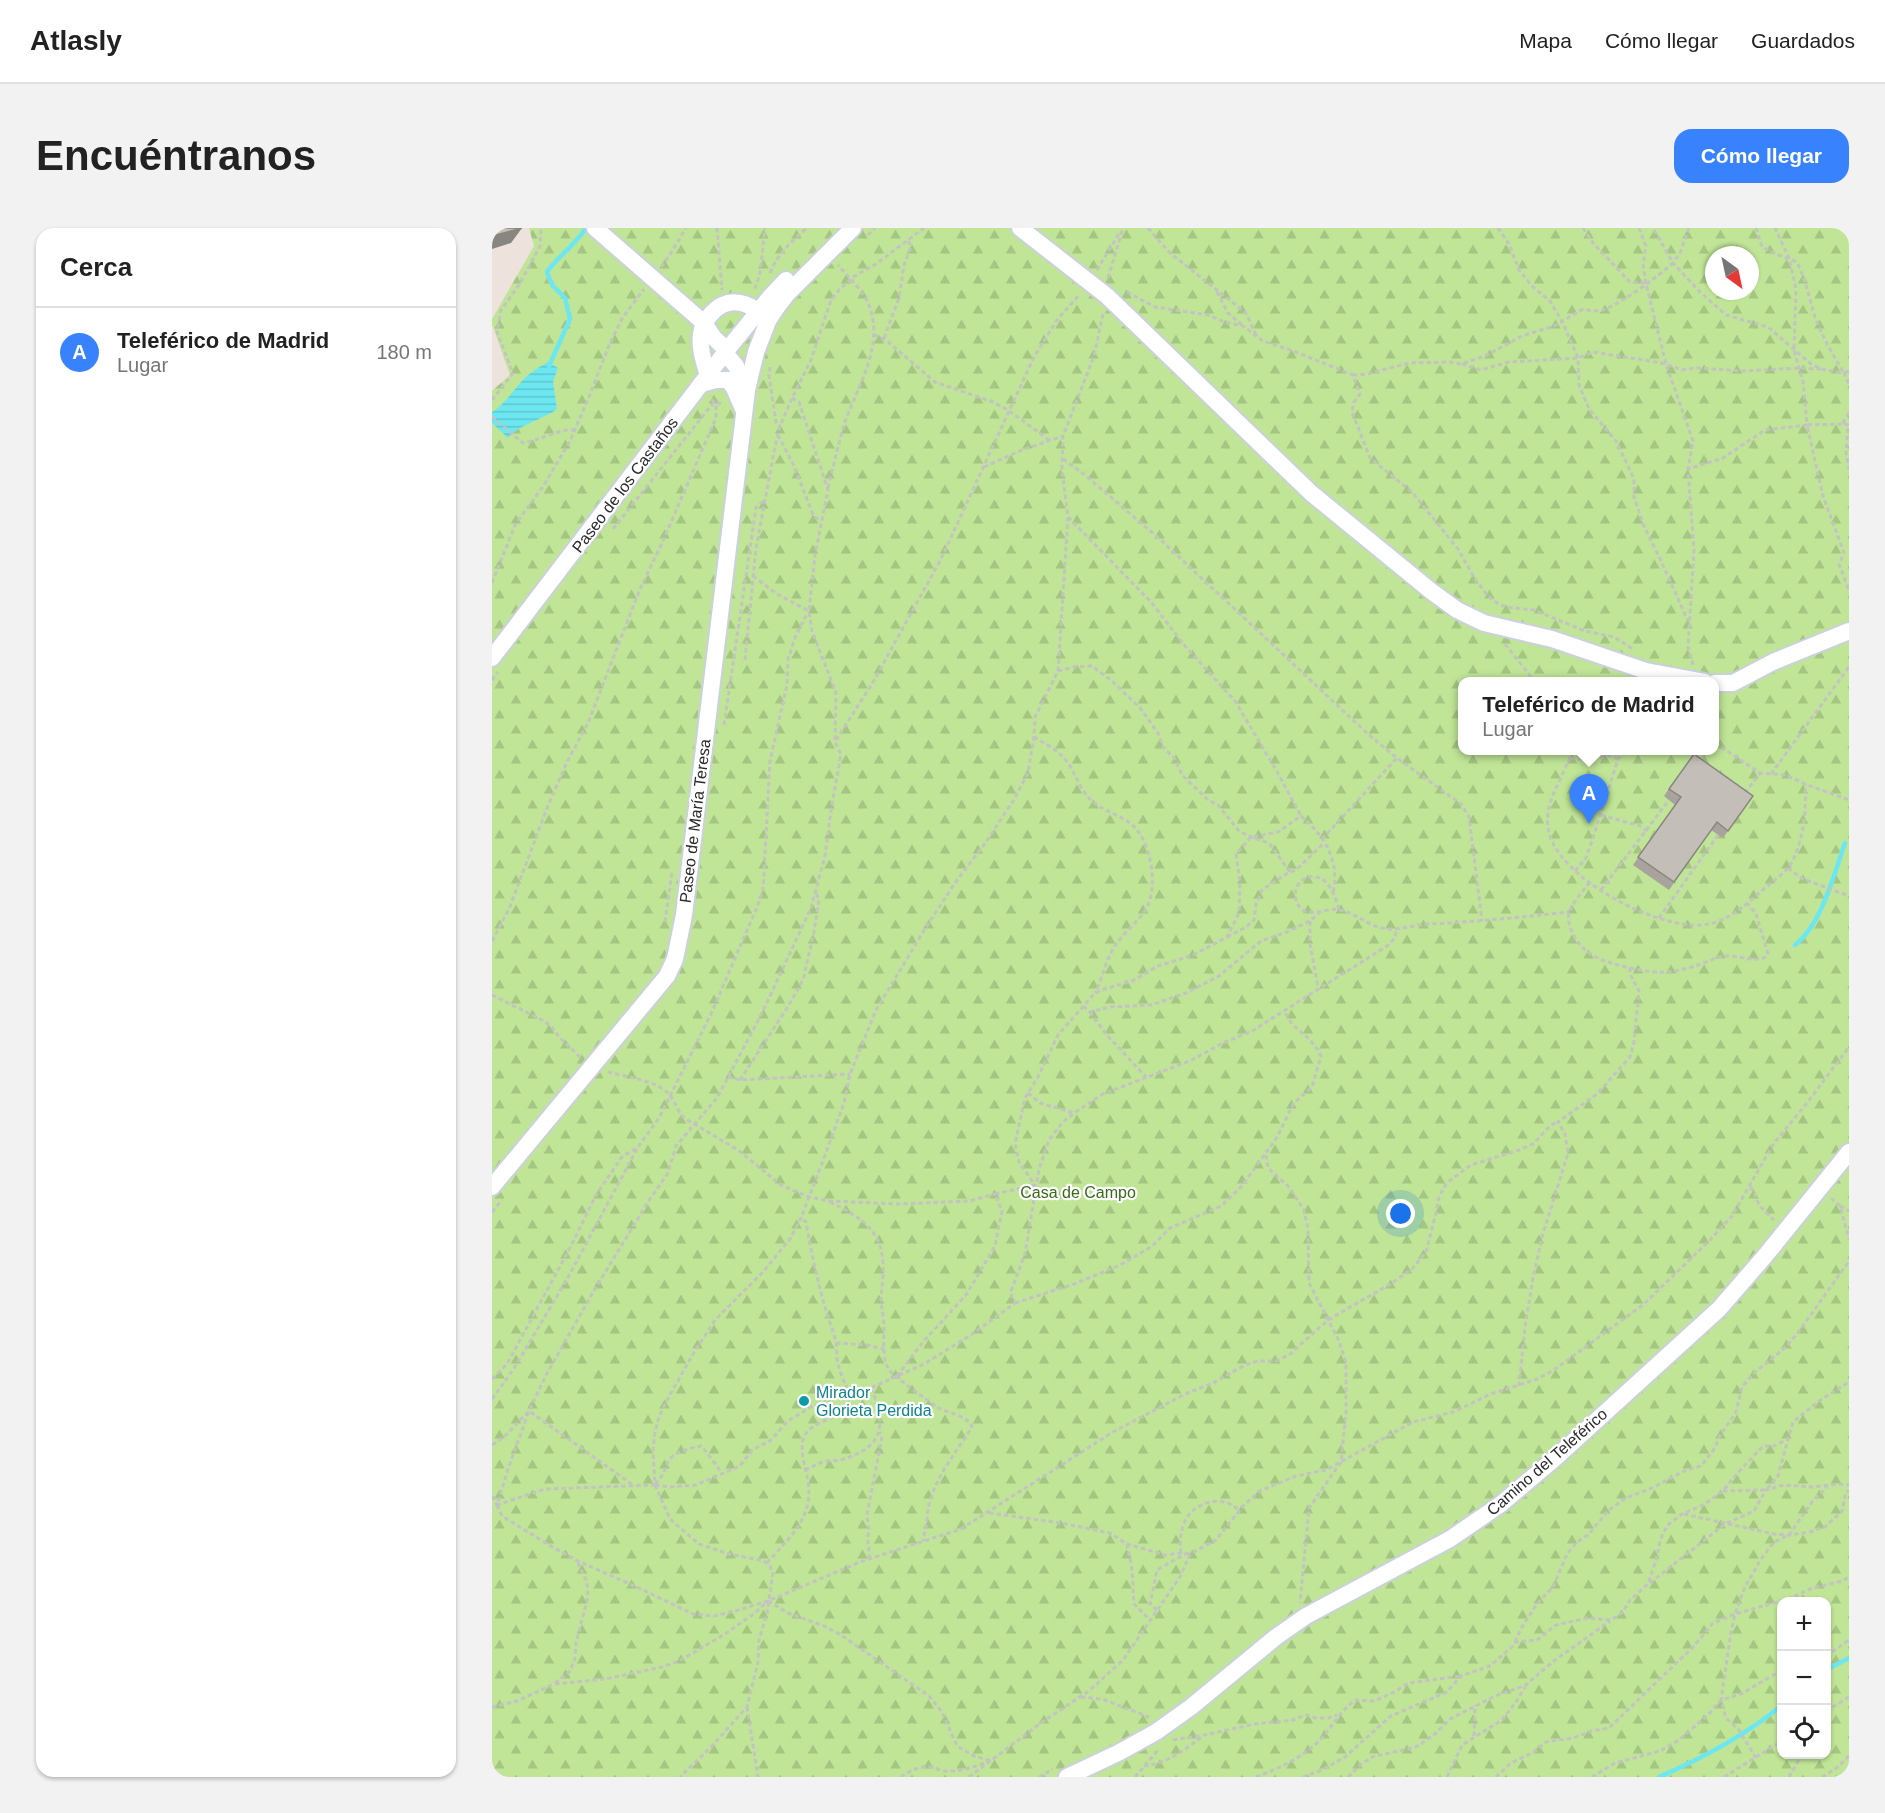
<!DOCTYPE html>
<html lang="es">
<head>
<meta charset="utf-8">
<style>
  body { margin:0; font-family:Helvetica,sans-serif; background:#f2f2f2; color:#222 }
  .controls { position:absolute; right:18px; bottom:18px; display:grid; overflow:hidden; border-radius:12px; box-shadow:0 2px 4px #0004 }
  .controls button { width:54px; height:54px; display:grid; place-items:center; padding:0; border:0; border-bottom:2px solid #e0e0e0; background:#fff; color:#222; font:30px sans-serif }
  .compass { position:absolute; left:1213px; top:18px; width:54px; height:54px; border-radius:50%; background:#fff; box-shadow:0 2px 4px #0004; rotate:147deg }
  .you { position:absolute; left:909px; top:986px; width:21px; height:21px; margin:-15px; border:4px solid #fff; border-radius:50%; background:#1a73e8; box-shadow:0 0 0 9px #1a73e833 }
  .badge { display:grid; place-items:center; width:39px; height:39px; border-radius:50%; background:#3882fe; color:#fff; font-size:20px; font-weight:700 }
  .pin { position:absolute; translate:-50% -50px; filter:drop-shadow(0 2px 3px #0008) }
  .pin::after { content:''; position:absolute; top:32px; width:21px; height:18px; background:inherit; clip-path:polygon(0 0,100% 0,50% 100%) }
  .popup { position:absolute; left:966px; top:449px; width:261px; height:78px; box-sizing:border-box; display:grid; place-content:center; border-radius:12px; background:#fff; filter:drop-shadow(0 2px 4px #0005); font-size:20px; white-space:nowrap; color:#767676 }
  .popup b { font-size:22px; color:#222 }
  .popup::after { content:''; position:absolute; left:50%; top:100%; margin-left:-12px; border:12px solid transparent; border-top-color:#fff }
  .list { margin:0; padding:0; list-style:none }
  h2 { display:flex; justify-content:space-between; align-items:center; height:78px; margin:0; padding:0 24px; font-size:26px }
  h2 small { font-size:20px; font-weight:400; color:#767676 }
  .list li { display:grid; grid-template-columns:39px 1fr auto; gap:18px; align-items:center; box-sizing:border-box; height:90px; padding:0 24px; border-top:2px solid #e0e0e0 }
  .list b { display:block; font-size:22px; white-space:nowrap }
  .list p { margin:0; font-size:20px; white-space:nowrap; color:#767676 }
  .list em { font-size:20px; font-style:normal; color:#767676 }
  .icon { flex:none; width:33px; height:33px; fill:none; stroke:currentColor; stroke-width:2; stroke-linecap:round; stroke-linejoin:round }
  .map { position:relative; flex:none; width:1357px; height:1549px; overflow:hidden; border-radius:18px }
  header { display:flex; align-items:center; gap:36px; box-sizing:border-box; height:84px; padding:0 30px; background:#fff; border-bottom:2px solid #e0e0e0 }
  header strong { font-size:28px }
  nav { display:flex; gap:33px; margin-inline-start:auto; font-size:21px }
  .intro { display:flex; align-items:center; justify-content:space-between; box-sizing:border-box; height:144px; padding:0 36px }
  h1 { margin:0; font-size:42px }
  .button { padding:15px 27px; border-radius:18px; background:#3882fe; color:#fff; font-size:21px; font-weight:700 }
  main { display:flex; gap:36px; padding:0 36px }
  aside { flex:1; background:#fff; border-radius:18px; box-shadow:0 2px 4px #0004 }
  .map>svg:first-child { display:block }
</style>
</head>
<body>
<header>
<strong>Atlasly</strong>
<nav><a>Mapa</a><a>Cómo llegar</a><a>Guardados</a></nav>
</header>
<div class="intro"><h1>Encuéntranos</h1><a class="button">Cómo llegar</a></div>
<main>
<aside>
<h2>Cerca<small></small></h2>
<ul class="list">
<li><span class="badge">A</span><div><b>Teleférico de Madrid</b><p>Lugar</p></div><em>180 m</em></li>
</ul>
</aside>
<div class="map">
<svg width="1357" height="1549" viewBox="0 0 1357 1549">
  <defs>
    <pattern id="forest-firs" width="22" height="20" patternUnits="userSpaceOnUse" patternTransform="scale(1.5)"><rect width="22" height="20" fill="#c0e597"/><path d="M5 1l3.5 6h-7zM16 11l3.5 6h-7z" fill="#a5c582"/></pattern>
    <pattern id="water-rules" width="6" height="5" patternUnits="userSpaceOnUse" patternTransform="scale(1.5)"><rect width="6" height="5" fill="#6ce7f1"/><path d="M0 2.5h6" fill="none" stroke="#5ec6cf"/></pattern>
  </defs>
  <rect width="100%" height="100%" fill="#ede2dc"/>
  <!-- forest -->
  <path fill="url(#forest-firs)" fill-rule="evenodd" d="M37 0H1357V1549H0V163L18 147 0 96V91L42 18ZM1222 27H1258V63H1222ZM971 454H1223V522H971ZM1290 1374H1334V1526H1290Z"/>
  <!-- water -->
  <path fill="url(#water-rules)" d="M56 134 66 140 61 154 65 181 61 184 26 201 16 210 0 195V184C11 177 16 169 25 159 33 148 44 141 56 134Z"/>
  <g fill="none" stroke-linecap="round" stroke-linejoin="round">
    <!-- stream -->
    <g stroke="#6ce7f1" stroke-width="4.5">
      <path d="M57 138 78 91 73 70 60 57 55 44C66 28 83 17 94 0"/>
      <path d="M1303 717C1330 696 1342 646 1353 615"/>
      <path d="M1334 1442 1357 1430"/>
      <path d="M1167 1549C1211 1530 1253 1508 1290 1477"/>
    </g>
    <!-- street casing -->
    <g stroke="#cad1dc" stroke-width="20">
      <g id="street">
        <path d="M103 0 212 95 222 110 235 122"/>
        <path d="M528 0 615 68 819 265 939 363 965 382 992 395 1060 411 1154 443 1213 454"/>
        <path d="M233 125 244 138 255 162"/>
        <path d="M216 148C212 134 207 120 209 106 210 98 214 91 220 85 234 70 250 72 266 83"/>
        <path d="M209 156 224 152H236L242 160 252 183"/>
        <path d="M0 430 235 122 278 69 294 52"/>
        <path d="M1223 455H1241L1281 434 1357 403"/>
        <path d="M0 959 175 748 183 731 192 687 255 162 264 124 276 93 283 82 295 66 361 0"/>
        <path d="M575 1549 626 1525 664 1504 699 1479 784 1409 814 1388 958 1311 1009 1276 1061 1232 1227 1081 1273 1028 1357 924"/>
      </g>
    </g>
    <!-- path -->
    <g stroke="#c3c3c3" stroke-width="3" stroke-dasharray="4.5 3" stroke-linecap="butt">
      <path d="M225 0 230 62"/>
      <path d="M656 0 678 25 754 85 764 107"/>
      <path d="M1006 0 1017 16 1027 42 1041 59 1058 73 1070 93 1086 130 1087 157 1097 181 1124 213 1142 251V269L1151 296 1168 331 1196 393"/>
      <path d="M1091 0 1101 15 1138 54 1153 55"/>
      <path d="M1147 0 1154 18 1151 36 1154 56 1174 136 1201 213 1196 241"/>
      <path d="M1197 0 1188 25 1181 35 1206 62 1234 87 1276 99 1319 136 1329 141 1352 145 1357 156"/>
      <path d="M1264 0 1270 19 1284 26 1305 34C1314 53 1317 69 1323 89 1330 108 1341 127 1352 145L1357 143"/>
      <path d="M376 7 383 0"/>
      <path d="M169 39 179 25 194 0"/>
      <path d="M605 42 628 4"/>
      <path d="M278 45C285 26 300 13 315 0"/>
      <path d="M616 50 631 0"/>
      <path d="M263 61 268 45 273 0"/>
      <path d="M635 64 663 79 716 87 732 94 751 98 771 113 804 124 861 147 868 166 862 174 860 184 878 230 920 264 966 321 983 351 995 367 1005 375 1014 379 1042 382 1093 403 1122 409 1141 421"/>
      <path d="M725 64 736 85 750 97"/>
      <path d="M382 107 394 112 443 154 501 174 516 182 557 212"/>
      <path d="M392 110 407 70 412 37 419 19 416 12"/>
      <path d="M970 136 989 142 1017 134 1086 130 1101 124 1152 132 1174 136 1190 142 1203 140 1251 143 1307 140 1329 141"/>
      <path d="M278 139 277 148 284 194 288 198"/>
      <path d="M861 147 875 146 917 135 958 134 969 136 993 128 1030 108 1062 98 1091 81C1099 83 1106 84 1114 81 1134 72 1165 49 1181 35L1161 0"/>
      <path d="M300 170 307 174 336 262 323 327 317 383 320 403 344 465 343 514 349 526 339 582 333 628 319 680 270 785 225 870 184 918 176 945 156 974 103 1061 54 1147 37 1183 17 1238 5 1277 53 1261 163 1257 161 1223 163 1204 167 1189 174 1174 201 1126 223 1092 271 1044 298 1011 309 990 332 930 352 875 358 846 384 782 436 696 465 652 492 617 521 573 536 545 542 509 543 489 566 443 576 289 570 242 571 208 602 128 611 86"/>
      <path d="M0 172 21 145 5 104 9 82 27 57 48 18 49 0"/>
      <path d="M1357 185 1350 196 1356 197 1354 226 1357 241"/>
      <path d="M0 189 31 215C46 213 69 200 82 202"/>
      <path d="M1350 196 1315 197 1331 268 1352 325 1347 336 1357 362"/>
      <path d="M286 207 302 238 322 289 329 292"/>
      <path d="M571 231 593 247 670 313 877 507 905 530 969 576 977 589 990 693"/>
      <path d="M492 239 530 222 571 208"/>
      <path d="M336 260C341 239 346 218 352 197 365 158 393 119 377 77 371 62 356 49 346 37"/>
      <path d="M576 289 659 374 693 418 743 473 787 547 809 588"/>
      <path d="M121 301 222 174 232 176"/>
      <path d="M261 348 285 366 317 383"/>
      <path d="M0 355 23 297 52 257 78 213 97 169 118 115 131 89 152 61"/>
      <path d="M1013 416 1043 454"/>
      <path d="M253 432 264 320 283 219 288 198 300 170 319 132 339 72 347 62 361 49 384 36 432 0"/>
      <path d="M1201 437 1196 419 1202 323 1196 241 1231 230 1273 202 1315 197 1311 154 1302 122 1304 61 1297 30 1283 0"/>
      <path d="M566 443 582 439 600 438 620 453 648 480 666 505 671 519 683 531 690 547 716 572 726 577 747 603 759 609 777 615 798 644"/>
      <path d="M0 452 6 444"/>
      <path d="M232 497 264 279 273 272"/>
      <path d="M542 509C553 516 568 523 575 534 584 546 588 562 599 572 613 585 634 588 645 602 660 620 667 664 652 684 644 695 633 704 625 715 615 727 611 749 603 765"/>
      <path d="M344 512 380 456 449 331 542 129 565 92 587 67"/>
      <path d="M1223 515 1268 545 1294 547 1313 556 1357 572"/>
      <path d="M1080 522C1073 549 1052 571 1056 600 1063 649 1164 701 1210 697 1237 694 1255 676 1275 658 1282 653 1290 647 1296 640 1311 620 1315 580 1313 556"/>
      <path d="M1078 530 1084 531 1108 530 1115 527 1126 531"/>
      <path d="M1208 532 1215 522"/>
      <path d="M1279 546 1357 439"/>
      <path d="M1253 565 1268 545"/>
      <path d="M1109 587 1148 598 1155 603"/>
      <path d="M830 611 905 530"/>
      <path d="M1296 640 1309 650 1357 668"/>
      <path d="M1083 643 1094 630 1101 610 1126 531 1138 522"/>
      <path d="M1109 662 1177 572"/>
      <path d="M847 681C843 669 838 651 824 649 811 646 800 659 804 672 811 695 835 678 848 682 864 685 877 699 895 701 908 702 922 697 935 696 983 694 1030 689 1077 684"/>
      <path d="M1167 690 1226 607"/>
      <path d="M818 693V716L826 759"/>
      <path d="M173 694 180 644"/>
      <path d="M735 709 754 699 762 692 764 676 770 662 791 648 805 641 832 615"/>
      <path d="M0 713 17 681 57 575 75 534 96 495 148 361 170 315 224 190V178L218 168"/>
      <path d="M1138 740C1167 746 1178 746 1206 737 1215 734 1224 729 1233 728 1247 727 1261 735 1274 729L1276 726 1264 686 1256 676"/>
      <path d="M0 767 48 791 59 798 67 809 89 830"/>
      <path d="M591 778 598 784 618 779 659 777 694 765 727 748 769 713 795 704 818 693 827 685"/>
      <path d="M598 784 613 805 654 849"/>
      <path d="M116 844C134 849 162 852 176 865 183 872 185 883 192 890L246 922 289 957 317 969 337 973 407 976 478 973 503 966"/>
      <path d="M236 849 248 852 358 846"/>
      <path d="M248 852 297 777 311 752 322 704 327 671 324 665"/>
      <path d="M536 865 548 875 582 885"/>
      <path d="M774 927 776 940 797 959 812 982 816 1001 817 1055 847 1113 854 1135V1185L849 1234 817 1280 808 1375"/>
      <path d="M1258 959C1263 963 1262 966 1265 972 1268 980 1276 986 1282 992"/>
      <path d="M1339 970 1348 978 1357 1011"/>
      <path d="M338 974C367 989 390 1000 391 1037 392 1049 389 1061 389 1074 390 1083 392 1092 392 1101 392 1115 390 1130 397 1142 399 1146 439 1175 445 1179 455 1185 476 1188 480 1198L477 1204C462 1227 446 1246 438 1273 434 1286 436 1298 431 1310L432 1313"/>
      <path d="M1348 978 1357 983"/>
      <path d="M0 984 10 972"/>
      <path d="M523 1075 582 1056 628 1037 659 1019 678 1000 729 978 749 959 784 911 802 875 820 859 827 835 829 828 826 822 817 811 800 796 792 783"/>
      <path d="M344 1115 375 1117 392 1121"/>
      <path d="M405 1148 431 1114 474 1067 503 1018 510 983 503 966 543 957 527 934 523 916 533 870 546 849 566 807 602 766 609 762 640 753 666 738 701 727 735 709 747 685 748 655 744 626 759 609 786 604 809 588C833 608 848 633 841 665"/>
      <path d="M0 1151 15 1136 79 1018 104 967 130 929 146 919 167 890 219 786 265 679 271 663 278 533 295 457 296 431 304 407 316 384"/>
      <path d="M1027 1158 1033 1099 1041 1050 1050 1009 1076 925 1073 906 1066 894 1105 866 1138 829 1142 814 1147 763 1138 746V740C1114 734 1091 729 1080 704 1078 698 1075 692 1077 685 1080 675 1091 663 1098 654"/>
      <path d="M0 1171 21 1142 74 1053 145 921"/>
      <path d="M0 1217 13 1208 37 1183 141 1257"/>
      <path d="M313 1242C320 1239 326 1235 334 1233 339 1232 344 1233 348 1232 392 1220 395 1198 379 1160"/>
      <path d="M163 1256C174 1246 171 1241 178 1231 184 1223 200 1220 209 1218 212 1220 228 1242 230 1246"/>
      <path d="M163 1257 178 1259 204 1257 248 1238 260 1222 278 1213 296 1193 317 1180 343 1170H356L432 1136 479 1107 523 1075 520 1070 519 1063 533 1026 547 941 557 912 571 894 582 885 611 866 700 832 729 816 760 803 895 718C902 712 904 709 904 701"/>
      <path d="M163 1257 178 1291 207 1316 237 1326 272 1333 278 1338 281 1345 275 1385 267 1412 266 1434 255 1479 219 1519 188 1549"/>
      <path d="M1231 1263 1274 1262 1286 1248 1296 1211"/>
      <path d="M0 1268 5 1277 0 1278"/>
      <path d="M5 1277 10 1288 57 1317 86 1333 149 1361 201 1386 222 1388 243 1383 276 1373 368 1334 469 1301 621 1204 693 1166 721 1155 753 1137 766 1133H784L797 1127 836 1092 900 1055 921 1040 934 1024 943 989 947 969 954 956 960 951 979 937 1027 922 1041 916 1059 897 1066 894"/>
      <path d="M497 1285 563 1294 618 1305 635 1316 673 1327 689 1325 698 1326"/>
      <path d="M1192 1286 1282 1306 1297 1307 1318 1304 1334 1298 1350 1283 1354 1264 1357 1263"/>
      <path d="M635 1316 640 1341 642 1376 657 1391"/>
      <path d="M689 1325C687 1312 689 1298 696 1288 708 1272 733 1267 747 1283"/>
      <path d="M377 1331V1317L375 1311 377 1304 375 1287 390 1209 388 1204"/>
      <path d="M275 1335C297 1310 322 1290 316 1253 314 1241 308 1226 311 1212 316 1190 354 1194 356 1171 357 1160 348 1147 346 1136 344 1129 345 1121 344 1114 341 1102 336 1090 333 1079 325 1051 319 1023 314 994L309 990"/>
      <path d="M1158 1355 1233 1296 1262 1283 1274 1262 1292 1257 1320 1259 1346 1256 1357 1257"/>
      <path d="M276 1373 296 1385 332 1398 349 1407 437 1468 450 1484 465 1518 482 1528 499 1533"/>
      <path d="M665 1382 658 1376 665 1342 693 1326"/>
      <path d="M1023 1414 1030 1399 1044 1377 1061 1359 1075 1326 1085 1314 1096 1307 1116 1283 1132 1271 1162 1259 1194 1242 1209 1238 1223 1220 1227 1209 1244 1184 1250 1159 1261 1146 1294 1119 1308 1102 1357 1033"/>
      <path d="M1334 1428 1357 1412"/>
      <path d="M63 1455 78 1443 83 1430 84 1415 96 1369 95 1354 86 1335"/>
      <path d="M589 1469 610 1471 657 1489"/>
      <path d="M0 1479 25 1473 62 1456 113 1451 170 1439 187 1433 233 1406 263 1385 275 1374"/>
      <path d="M255 1479 266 1549"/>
      <path d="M1334 1483 1357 1469"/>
      <path d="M982 1508 983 1477"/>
      <path d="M681 1512 712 1507 763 1496 801 1492 814 1487 824 1490H836L845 1487"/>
      <path d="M1264 1530 1246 1501 1234 1490 1229 1472 1239 1404 1243 1386 1252 1361 1269 1331 1282 1314 1297 1307 1320 1274 1335 1259"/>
      <path d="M652 1538C674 1536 694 1521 711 1508"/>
      <path d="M409 1549C417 1543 429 1537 440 1539 444 1540 449 1543 453 1543 468 1544 482 1539 495 1534"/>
      <path d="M477 1549 549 1495 598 1462 631 1432 688 1349 698 1326 724 1312 752 1277 768 1263 804 1248 834 1242 921 1194 961 1184 999 1166 1045 1151 1062 1142 1152 1076 1218 1012 1240 988 1282 915 1315 875 1357 819"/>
      <path d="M547 1549 561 1541"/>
      <path d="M643 1549 667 1521"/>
      <path d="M764 1549C786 1541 809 1530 826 1514 839 1501 847 1484 863 1472L882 1473 902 1464 917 1455 969 1448"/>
      <path d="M811 1549 830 1542 853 1529 899 1488 955 1464 969 1448 998 1438 1021 1418 1024 1414 1045 1412 1064 1397 1095 1390 1119 1392 1130 1385 1138 1372 1156 1356 1164 1332 1168 1314 1171 1305 1177 1296 1190 1286 1211 1277 1231 1263 1242 1249 1271 1218H1282L1296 1211 1301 1194 1327 1173 1357 1154"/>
      <path d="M856 1549 868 1537 880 1529 924 1519 942 1507 958 1491 1003 1468 1034 1457 1059 1435 1118 1393"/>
      <path d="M955 1549 970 1517 1010 1492 1024 1474 1033 1459"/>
      <path d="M1004 1549 1019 1535 1042 1524 1054 1514 1081 1510 1100 1503 1117 1500 1202 1418 1221 1395 1243 1386 1299 1370 1320 1360 1350 1353 1357 1349"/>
      <path d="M1100 1549 1123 1535 1168 1523 1187 1512 1216 1487 1229 1472 1249 1466 1290 1442"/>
      <path d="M1232 1549 1290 1513"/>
      <path d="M1297 1549 1310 1526"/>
      <path d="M1330 1549 1346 1539 1357 1528"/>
    </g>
    <!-- street -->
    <use href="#street" stroke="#fff" stroke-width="16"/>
  </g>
  <!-- wall -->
  <path fill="#a9a39e" d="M1202 526 1261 568 1231 610 1219 602 1177 662 1141 637 1183 577 1172 568Z"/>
  <!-- shaded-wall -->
  <path fill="#898581" d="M30 0 19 15 0 21V8Z"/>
  <!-- building -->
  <g fill="#c4beb8" stroke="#898581" stroke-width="1.5">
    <path d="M0 0H30L0 8Z"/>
    <path d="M1202 526 1261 568 1236 603 1225 594 1182 654 1146 629 1189 569 1177 561Z"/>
  </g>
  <!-- markers -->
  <circle fill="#0f9aa8" stroke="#fff" stroke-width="2" cx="312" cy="1173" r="6"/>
  <g text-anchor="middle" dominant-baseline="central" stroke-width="4.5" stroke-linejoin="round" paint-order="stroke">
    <!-- street labels -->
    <g font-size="16" fill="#2a2a2a" stroke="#fff">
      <text transform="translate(133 257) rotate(-53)">Paseo de los Castaños</text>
      <text transform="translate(203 593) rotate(-83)">Paseo de María Teresa</text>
      <text transform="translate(1055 1234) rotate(-41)">Camino del Teleférico</text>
    </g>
    <!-- park labels -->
    <g font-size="16" fill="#386918" stroke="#fff">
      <text x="586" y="964">Casa de Campo</text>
    </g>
    <!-- culture labels -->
    <g font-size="16" fill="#0d838f" stroke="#fff" text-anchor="start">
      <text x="324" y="1164">Mirador<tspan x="324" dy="18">Glorieta Perdida</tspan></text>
    </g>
  </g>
</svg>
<div class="controls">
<button>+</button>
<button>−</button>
<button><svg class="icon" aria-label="locate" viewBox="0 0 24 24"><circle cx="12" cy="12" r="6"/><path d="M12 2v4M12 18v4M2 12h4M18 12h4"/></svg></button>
</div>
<svg class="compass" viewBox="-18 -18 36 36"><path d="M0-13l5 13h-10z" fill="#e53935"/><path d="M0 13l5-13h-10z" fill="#767676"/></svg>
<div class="you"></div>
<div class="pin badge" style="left:1097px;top:596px">A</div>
<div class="popup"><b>Teleférico de Madrid</b>Lugar</div>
</div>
</main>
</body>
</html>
